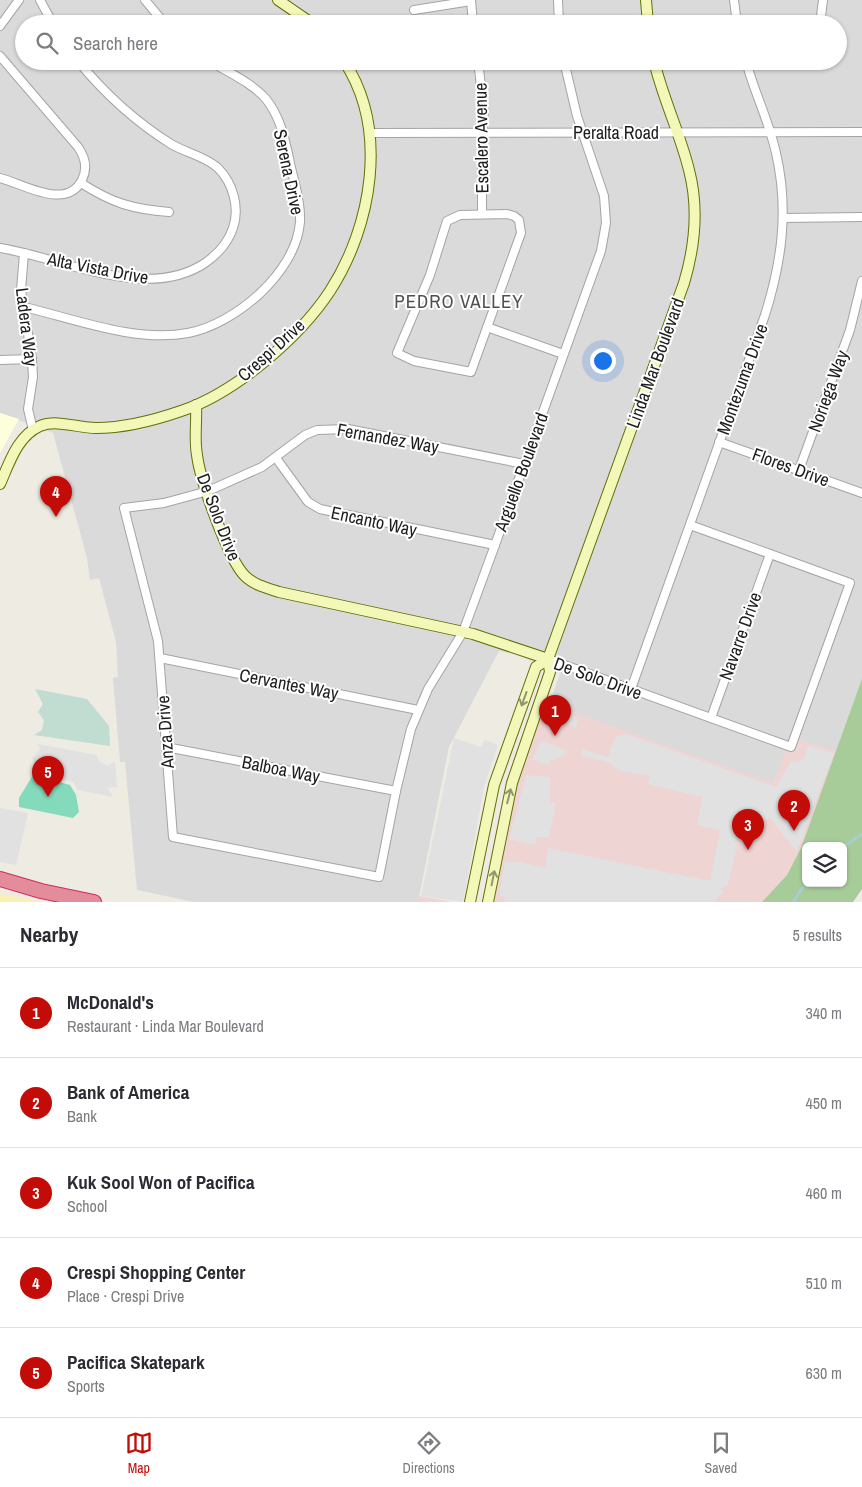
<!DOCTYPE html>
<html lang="en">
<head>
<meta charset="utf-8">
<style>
  body { margin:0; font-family:"Archivo Narrow",sans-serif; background:#f7f7f7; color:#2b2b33 }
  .controls { position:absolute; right:15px; bottom:15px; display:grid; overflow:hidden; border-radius:8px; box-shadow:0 1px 4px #0004 }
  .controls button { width:45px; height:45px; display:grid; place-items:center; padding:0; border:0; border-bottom:1px solid #e1e1e2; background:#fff; color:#2b2b33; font:25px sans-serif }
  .you { position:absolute; left:602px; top:360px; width:18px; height:18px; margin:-12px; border:4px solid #fff; border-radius:50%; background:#1a73e8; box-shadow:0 0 0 8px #1a73e833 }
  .badge { display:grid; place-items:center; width:32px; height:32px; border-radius:50%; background:#c30b07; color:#fff; font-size:16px; font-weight:700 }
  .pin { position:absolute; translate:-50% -41px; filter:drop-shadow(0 1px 2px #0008) }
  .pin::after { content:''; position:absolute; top:26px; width:18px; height:15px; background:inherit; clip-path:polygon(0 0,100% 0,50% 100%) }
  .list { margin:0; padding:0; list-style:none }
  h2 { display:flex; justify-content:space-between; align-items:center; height:65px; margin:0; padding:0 20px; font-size:21px }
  h2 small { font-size:16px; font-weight:400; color:#7c7c81 }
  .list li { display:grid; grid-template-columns:32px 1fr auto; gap:15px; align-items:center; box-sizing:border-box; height:90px; padding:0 20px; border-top:1px solid #e1e1e2 }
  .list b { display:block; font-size:19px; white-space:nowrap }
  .list p { margin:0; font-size:16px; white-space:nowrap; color:#7c7c81 }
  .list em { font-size:16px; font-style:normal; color:#7c7c81 }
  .icon { flex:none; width:28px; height:28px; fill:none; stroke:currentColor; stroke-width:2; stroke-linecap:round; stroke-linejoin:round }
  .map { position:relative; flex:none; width:862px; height:902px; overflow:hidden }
  .search { position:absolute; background:#fff; box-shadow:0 1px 4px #0004; left:15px; right:15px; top:15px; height:55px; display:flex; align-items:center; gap:12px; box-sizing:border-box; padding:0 18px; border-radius:28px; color:#7c7c81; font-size:19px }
  .sheet { height:515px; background:#fff }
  nav { display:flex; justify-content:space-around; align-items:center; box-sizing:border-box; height:70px; border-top:1px solid #e1e1e2; background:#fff; font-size:14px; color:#7c7c81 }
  nav a { display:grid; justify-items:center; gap:2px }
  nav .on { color:#c30b07 }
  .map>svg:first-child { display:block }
</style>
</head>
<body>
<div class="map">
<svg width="862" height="902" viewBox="0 0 862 902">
  <rect width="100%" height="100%" fill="#eeebe3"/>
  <!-- residential -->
  <path fill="#dbdada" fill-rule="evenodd" d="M0 0H862V692L838 752 799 740 795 751 773 784 549 704 560 674 515 654 499 651 449 747 418 902H194L137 890 125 762H120L113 678 118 677 116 642 99 578 90 580 87 558 53 433 0 413ZM24 24H838V61H24Z"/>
  <!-- commercial -->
  <g fill="#eed4d3">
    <path d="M549 704 773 783 786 749 795 751 799 740 838 752 801 848 787 875 762 902H490L519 769 537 715Z"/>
    <path d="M419 896 453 902H418Z"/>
  </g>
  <!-- education -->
  <path fill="#fdfedc" d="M0 413 19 419 0 453Z"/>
  <!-- forest -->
  <path fill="#a7cc99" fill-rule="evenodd" d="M862 679V889L853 902H762L787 875 801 848ZM806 846H843V883H806Z"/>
  <!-- wetland -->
  <path fill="#c1dcd0" d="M35 689 87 699 109 726 110 746 34 735 42 730 44 720 38 712 43 704Z"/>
  <!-- sand -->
  <path fill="#fcefb3" d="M0 894 43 902H0Z"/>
  <!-- pitch -->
  <path fill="#83dbbb" d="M33 775 70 785 76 795 79 812 73 818 19 807V798Z"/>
  <!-- parking -->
  <g fill="#e1e1e1">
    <path d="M552 709 578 718 576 728 553 719 551 715Z"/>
    <path d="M626 734 776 787 791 761 797 762 805 758 808 746 834 753 797 852 770 818 756 824 743 819 728 885 721 889 723 893 713 902H504L505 897 499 895 505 862H521L545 868 548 848 710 881 720 830 697 825 702 797 648 784 650 776 619 771 610 763 580 755 583 749 608 757 615 737Z"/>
    <path d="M454 738 481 747 485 740 498 745 484 787 463 902 421 896Z"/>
    <path d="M541 740 566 750 564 755 554 761 551 760 549 765 532 760Z"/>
    <path d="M38 744 96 755 100 762 108 766 115 761 117 787 107 788 113 797 78 790 73 782 42 775 37 770 32 758 40 750Z"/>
    <path d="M526 775 550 777V802L556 803 549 837H537L535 845 509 839Z"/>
    <path d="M0 808 28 813 16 865 0 862Z"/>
  </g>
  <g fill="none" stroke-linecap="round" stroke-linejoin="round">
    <!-- stream -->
    <g stroke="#a5cdda" stroke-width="2.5">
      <path d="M843 847 862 834"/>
      <path d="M793 902 806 883"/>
    </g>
    <!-- street casing -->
    <g stroke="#a4a4a4" stroke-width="10">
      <g id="street">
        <path d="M40 0 53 24"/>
        <path d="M145 0 165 24"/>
        <path d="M471 0 473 24"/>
        <path d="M558 0 559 24"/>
        <path d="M734 0 737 24"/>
        <path d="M414 10 471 1"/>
        <path d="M820 24 823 0"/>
        <path d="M0 26 19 0"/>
        <path d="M0 56 78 147C85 157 88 168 82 180 66 211 24 184 0 178"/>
        <path d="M478 61 484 111 482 132V214"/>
        <path d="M371 133 862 132"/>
        <path d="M81 183C112 203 132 209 169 212"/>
        <path d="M507 214 514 216 519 220 521 233 471 372 414 361 397 353 430 275 447 221 460 215Z"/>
        <path d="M784 218 862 217"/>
        <path d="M0 248C63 258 147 302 205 263 218 254 228 243 233 228 240 208 233 183 218 168 205 156 186 153 171 144 136 122 105 94 78 61"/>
        <path d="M24 253 21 290 32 359 33 377 28 409 33 430"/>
        <path d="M24 307C75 319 136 343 188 333 235 324 296 273 300 222 301 202 294 182 290 163 285 140 281 118 266 99 251 82 229 73 210 61"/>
        <path d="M487 327 563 354"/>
        <path d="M0 360 32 359"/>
        <path d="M719 442 862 493"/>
        <path d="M276 458 308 502 320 509 495 545"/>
        <path d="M524 464 348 429 317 430 305 435 262 467 208 491 164 503 124 508 158 641 173 837 379 877 396 791 411 729 428 689 463 632 495 545 601 251 606 223 604 196 577 116 564 61"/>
        <path d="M799 470 850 330 862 281"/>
        <path d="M160 658 418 710"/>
        <path d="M548 659 791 747 850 583 690 525"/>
        <path d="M631 689 765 315C782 261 789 209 776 153 769 121 754 92 746 61"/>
        <path d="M711 718 770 554"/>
        <path d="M166 747 396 791"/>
      </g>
    </g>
    <!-- secondary casing -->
    <g stroke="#627008" stroke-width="12">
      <g id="secondary">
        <path d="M278 0 313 24"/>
        <path d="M646 0 648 24"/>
        <path d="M196 405C197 422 194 439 197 455 200 480 228 559 245 576 254 585 267 588 279 592L473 634 548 659"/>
        <path d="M0 484C9 464 17 436 40 426 57 419 78 428 96 428 124 428 155 420 181 411 235 393 299 338 330 291 372 226 389 129 344 61"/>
        <path d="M470 902 494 785 536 667 548 659"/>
        <path d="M488 902 512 783 550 672 548 659 684 283C695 246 699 208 689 170 680 133 663 99 654 61"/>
      </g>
    </g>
    <!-- highway casing -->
    <g stroke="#d22a60" stroke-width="16">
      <path id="highway" d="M0 879 41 891 94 902"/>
    </g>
    <!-- street -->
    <use href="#street" stroke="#fff" stroke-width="8"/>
    <!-- secondary -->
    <use href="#secondary" stroke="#f3f7b8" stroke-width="10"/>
    <!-- highway -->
    <use href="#highway" stroke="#e38d9b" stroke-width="14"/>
  </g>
  <!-- one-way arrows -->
  <defs><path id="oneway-shaft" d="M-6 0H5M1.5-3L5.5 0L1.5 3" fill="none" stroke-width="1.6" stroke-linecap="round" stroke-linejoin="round" transform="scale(1.25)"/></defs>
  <g stroke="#939572">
    <use href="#oneway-shaft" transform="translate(524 699) rotate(110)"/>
    <use href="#oneway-shaft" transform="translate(509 796) rotate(-76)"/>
    <use href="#oneway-shaft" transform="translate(493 878) rotate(-79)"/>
  </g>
  <g text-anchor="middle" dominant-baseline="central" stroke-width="4" stroke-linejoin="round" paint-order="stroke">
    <!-- street labels -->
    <g font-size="18" fill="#1d1d1d" stroke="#fff">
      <text x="616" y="132">Peralta Road</text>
      <text transform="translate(481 138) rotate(-91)">Escalero Avenue</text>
      <text transform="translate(289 172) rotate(78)">Serena Drive</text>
      <text transform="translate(98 268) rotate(11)">Alta Vista Drive</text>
      <text transform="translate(27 327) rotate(83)">Ladera Way</text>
      <text transform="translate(271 350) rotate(-42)">Crespi Drive</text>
      <text transform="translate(655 363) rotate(-70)">Linda Mar Boulevard</text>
      <text transform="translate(742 379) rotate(-70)">Montezuma Drive</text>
      <text transform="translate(828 391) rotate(-70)">Noriega Way</text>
      <text transform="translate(388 438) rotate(10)">Fernandez Way</text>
      <text transform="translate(791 467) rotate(20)">Flores Drive</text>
      <text transform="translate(521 472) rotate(-70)">Arguello Boulevard</text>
      <text transform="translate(219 517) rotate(69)">De Solo Drive</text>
      <text transform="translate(374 521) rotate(12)">Encanto Way</text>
      <text transform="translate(740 636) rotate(-70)">Navarre Drive</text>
      <text transform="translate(598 678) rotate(20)">De Solo Drive</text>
      <text transform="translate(289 684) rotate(11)">Cervantes Way</text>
      <text transform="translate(165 732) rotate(-94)">Anza Drive</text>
      <text transform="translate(281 769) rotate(11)">Balboa Way</text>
    </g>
    <!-- neighbourhood labels -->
    <g font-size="19" letter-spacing="1" fill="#505050" stroke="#fff">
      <text x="459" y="301">PEDRO VALLEY</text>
    </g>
  </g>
</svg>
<div class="controls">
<button><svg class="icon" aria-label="layers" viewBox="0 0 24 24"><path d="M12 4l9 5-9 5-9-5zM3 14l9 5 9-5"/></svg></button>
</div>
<div class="you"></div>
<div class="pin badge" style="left:555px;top:736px">1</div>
<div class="pin badge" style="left:794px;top:831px">2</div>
<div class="pin badge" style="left:748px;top:850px">3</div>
<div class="pin badge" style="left:56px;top:517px">4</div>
<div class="pin badge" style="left:48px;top:797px">5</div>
<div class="search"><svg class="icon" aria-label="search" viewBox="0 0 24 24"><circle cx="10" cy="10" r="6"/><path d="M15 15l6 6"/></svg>Search here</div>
</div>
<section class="sheet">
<h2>Nearby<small>5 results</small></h2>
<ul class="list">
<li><span class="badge">1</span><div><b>McDonald's</b><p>Restaurant · Linda Mar Boulevard</p></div><em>340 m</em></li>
<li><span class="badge">2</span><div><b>Bank of America</b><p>Bank</p></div><em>450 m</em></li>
<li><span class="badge">3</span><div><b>Kuk Sool Won of Pacifica</b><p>School</p></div><em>460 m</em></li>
<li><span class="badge">4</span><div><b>Crespi Shopping Center</b><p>Place · Crespi Drive</p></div><em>510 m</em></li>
<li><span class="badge">5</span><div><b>Pacifica Skatepark</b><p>Sports</p></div><em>630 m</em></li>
</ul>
</section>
<nav>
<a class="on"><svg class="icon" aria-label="map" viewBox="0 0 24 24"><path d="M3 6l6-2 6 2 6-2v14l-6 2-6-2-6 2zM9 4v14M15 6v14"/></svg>Map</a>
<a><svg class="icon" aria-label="directions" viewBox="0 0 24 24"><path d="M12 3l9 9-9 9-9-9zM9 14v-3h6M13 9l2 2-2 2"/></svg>Directions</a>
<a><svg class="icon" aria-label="saved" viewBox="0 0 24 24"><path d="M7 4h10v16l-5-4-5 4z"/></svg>Saved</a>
</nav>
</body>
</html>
